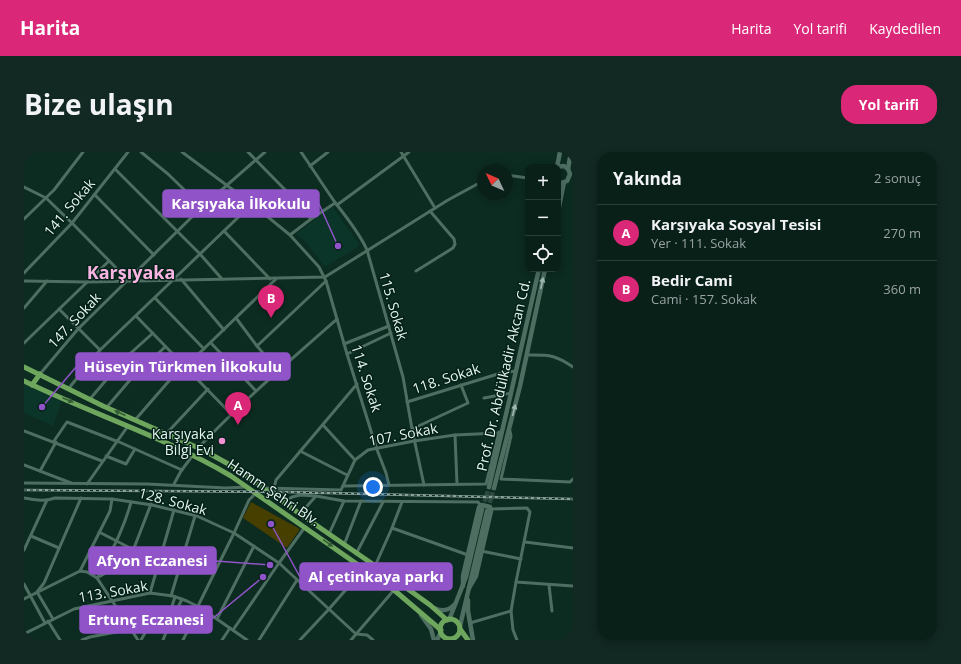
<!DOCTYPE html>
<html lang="tr">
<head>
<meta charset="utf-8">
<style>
  body { margin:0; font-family:"Open Sans",sans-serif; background:#122822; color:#f1f3f6 }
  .controls { position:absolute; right:12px; top:12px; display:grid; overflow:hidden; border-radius:8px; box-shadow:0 2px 10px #0003 }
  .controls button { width:36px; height:36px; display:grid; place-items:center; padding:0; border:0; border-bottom:1px solid #293e38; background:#092019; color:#f1f3f6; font:20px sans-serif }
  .compass { position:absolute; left:453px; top:12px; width:36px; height:36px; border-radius:50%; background:#092019; box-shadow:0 2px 10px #0003; rotate:314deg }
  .you { position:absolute; left:349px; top:335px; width:14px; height:14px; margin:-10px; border:3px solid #fff; border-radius:50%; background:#1a73e8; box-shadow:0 0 0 6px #1a73e833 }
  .badge { display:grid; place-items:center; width:26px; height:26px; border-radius:50%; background:#db2777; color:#fff; font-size:13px; font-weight:700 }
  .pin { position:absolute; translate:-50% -33px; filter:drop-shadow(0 1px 2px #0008) }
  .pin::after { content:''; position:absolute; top:21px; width:14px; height:12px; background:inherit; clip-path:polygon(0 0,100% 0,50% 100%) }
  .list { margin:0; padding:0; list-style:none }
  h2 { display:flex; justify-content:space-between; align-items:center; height:52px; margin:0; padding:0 16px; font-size:17px }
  h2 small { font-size:13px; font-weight:400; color:#99a3a2 }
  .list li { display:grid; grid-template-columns:26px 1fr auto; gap:12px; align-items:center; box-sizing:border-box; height:56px; padding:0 16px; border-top:1px solid #293e38 }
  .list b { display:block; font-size:15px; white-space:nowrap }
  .list p { margin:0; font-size:13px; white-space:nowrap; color:#99a3a2 }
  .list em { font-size:13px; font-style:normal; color:#99a3a2 }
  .icon { flex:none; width:22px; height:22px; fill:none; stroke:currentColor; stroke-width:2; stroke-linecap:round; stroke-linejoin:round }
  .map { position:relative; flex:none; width:549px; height:488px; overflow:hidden; border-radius:16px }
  header { display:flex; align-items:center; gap:24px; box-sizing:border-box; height:56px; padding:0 20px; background:#db2777; color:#fff }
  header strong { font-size:19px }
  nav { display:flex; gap:22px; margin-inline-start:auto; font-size:14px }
  .intro { display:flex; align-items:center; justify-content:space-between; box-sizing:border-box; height:96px; padding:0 24px }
  h1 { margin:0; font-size:28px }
  .button { padding:10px 18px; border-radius:16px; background:#db2777; color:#fff; font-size:14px; font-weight:700 }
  main { display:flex; gap:24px; padding:0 24px }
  aside { flex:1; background:#092019; border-radius:16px; box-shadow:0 2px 10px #0003 }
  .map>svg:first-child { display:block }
</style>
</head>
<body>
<header>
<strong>Harita</strong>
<nav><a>Harita</a><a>Yol tarifi</a><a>Kaydedilen</a></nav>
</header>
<div class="intro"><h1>Bize ulaşın</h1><a class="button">Yol tarifi</a></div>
<main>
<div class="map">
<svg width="549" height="488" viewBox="0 0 549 488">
  <rect width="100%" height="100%" fill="#0c2b21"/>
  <!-- built -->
  <g fill="#0b3528">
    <path d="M308 54 335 92 334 95 301 115 280 88 272 82Z"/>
    <path d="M0 232 38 249 29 274 0 261Z"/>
  </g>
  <!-- green -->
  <path fill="#473f00" d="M227 350 276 377 263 396 219 366Z"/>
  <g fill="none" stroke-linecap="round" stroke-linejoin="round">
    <!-- secondary-tunnel -->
    <g stroke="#2c4940" stroke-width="4.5" stroke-dasharray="4.5 2" stroke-linecap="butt">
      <path d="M459 356 465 335"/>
      <path d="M464 357 470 336"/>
    </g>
    <!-- minor -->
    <g stroke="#4e6e62" stroke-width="3">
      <path d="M117 0 144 22 178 55"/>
      <path d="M158 0 228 52 266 83 295 115 302 129 323 202 352 295 362 321 365 333"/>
      <path d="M224 0 275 52 287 67 266 83"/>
      <path d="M277 0C288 16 299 33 310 49 322 65 335 80 343 98L379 225 388 277 400 333"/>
      <path d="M377 0 411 56"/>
      <path d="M286 14 304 0"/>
      <path d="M91 17 176 102 198 127"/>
      <path d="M483 23 504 26"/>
      <path d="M0 35 22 46 48 71 104 128"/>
      <path d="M71 43 130 103"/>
      <path d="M313 53 385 0"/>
      <path d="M0 67 30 38 59 0"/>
      <path d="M287 67 311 51"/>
      <path d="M200 79 246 127"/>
      <path d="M392 119 429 96 431 92 430 87 406 59"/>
      <path d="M0 121 48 71 104 0"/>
      <path d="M157 127 200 178"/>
      <path d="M0 129 64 130 301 125 424 48 459 29"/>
      <path d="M131 146 180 197"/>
      <path d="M0 156 23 129"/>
      <path d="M35 157 76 198"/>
      <path d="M112 164 207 262"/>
      <path d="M212 166 233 194 254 219"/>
      <path d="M0 191 85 109"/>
      <path d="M187 191 232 239"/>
      <path d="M320 192 365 174"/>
      <path d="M233 194 302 129"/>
      <path d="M323 202 367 181"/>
      <path d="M503 203C525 203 530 202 549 215"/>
      <path d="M16 222 54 177 178 55 241 0"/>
      <path d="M45 236 76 198 228 52"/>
      <path d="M460 246 487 241"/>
      <path d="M66 247 99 208 129 181"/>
      <path d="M383 250 477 221 492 219"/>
      <path d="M83 255 106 228 141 195"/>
      <path d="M111 268 151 222 161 215 252 127"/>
      <path d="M299 273 331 308"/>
      <path d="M388 277 444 251 437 233"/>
      <path d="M0 279 78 309"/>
      <path d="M486 279 487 284 477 327 546 330 549 327"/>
      <path d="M142 282 184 237"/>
      <path d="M431 283 433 332"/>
      <path d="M30 289 43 270 92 289"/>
      <path d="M93 289 158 318"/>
      <path d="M174 296C218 250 265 209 313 167"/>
      <path d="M276 299 323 323"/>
      <path d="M82 304 102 312 111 297"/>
      <path d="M0 313 47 331"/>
      <path d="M16 319 32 290"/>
      <path d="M0 331 123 332 202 336 222 335"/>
      <path d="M63 332 104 274"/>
      <path d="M150 332 157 319 169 303"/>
      <path d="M319 334 462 332 475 280"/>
      <path d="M240 336 317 338 331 308 344 298 390 289 431 283 474 281"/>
      <path d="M251 344 250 336 252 328 333 232"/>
      <path d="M0 346C12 348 20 350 31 346L88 347 128 353 173 364 210 381 255 411 332 482 343 483 349 488"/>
      <path d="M260 351 268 345 276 343 292 344 320 349 454 350 457 354"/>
      <path d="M466 357 503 356 506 360 492 430 487 459 489 478 493 488"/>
      <path d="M276 362 292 344"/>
      <path d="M368 376 444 403"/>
      <path d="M75 380 110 398 134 413"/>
      <path d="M305 382 320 349"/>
      <path d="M7 384 35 396"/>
      <path d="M501 390 549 396"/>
      <path d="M320 393 337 349"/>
      <path d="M0 398 23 348"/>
      <path d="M457 399 497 407"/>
      <path d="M332 402 359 350"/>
      <path d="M351 414 368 376 378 350"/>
      <path d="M56 419 86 359 88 347"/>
      <path d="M74 425C87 400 100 377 107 350"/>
      <path d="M73 426 92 415 100 413 105 409 127 352"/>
      <path d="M492 430 549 434"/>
      <path d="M0 432 21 471"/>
      <path d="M525 433 528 459"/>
      <path d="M126 441 150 358"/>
      <path d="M147 444 171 364"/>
      <path d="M0 447 56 419 63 420 73 426 114 488"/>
      <path d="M174 454 210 381 225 348 232 341"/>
      <path d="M29 467 13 440 20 431 57 346"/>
      <path d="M193 467 230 394"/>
      <path d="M24 469 36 488"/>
      <path d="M446 471 487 459"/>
      <path d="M137 473 147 457 151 445"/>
      <path d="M137 473 143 478 139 488"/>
      <path d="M143 478 158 447"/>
      <path d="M209 478 255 411 281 375"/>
      <path d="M0 482 50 457 126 441 149 444 163 449 177 456 223 488"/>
      <path d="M58 488 66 485 129 473H137"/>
      <path d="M117 488 125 474"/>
      <path d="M159 488 176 455"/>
      <path d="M198 488 206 476"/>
      <path d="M235 488 273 428"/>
      <path d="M276 488 305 457 340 417"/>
      <path d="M327 488 370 438"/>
    </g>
    <!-- secondary -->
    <g stroke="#4e6e62" stroke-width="4.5">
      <path d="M532 15 540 14 544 17 546 22 543 29 538 31 534 30"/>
      <path d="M533 15 536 0"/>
      <path d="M544 17 547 0"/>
      <path d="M534 60 540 30"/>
      <path d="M465 335 487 241 515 117"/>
      <path d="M470 336 496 234 521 117"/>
      <path d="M439 434V424L455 355 458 353 466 355 467 359 452 424 445 436"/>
      <path d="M444 448V459L449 488"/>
      <path d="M410 456C418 460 424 459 430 453"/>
      <path d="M397 463 407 477 410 488"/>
      <path d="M425 468 442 425 458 357"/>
      <path d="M436 474 463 359"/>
      <path d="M413 488 417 480"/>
      <path d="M426 488 427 487"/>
    </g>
    <!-- primary -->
    <g stroke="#6fa65d" stroke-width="5">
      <path d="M0 215 79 254 179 298 208 314 276 362 363 422 406 453 423 468"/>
      <path d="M0 229C68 262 141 285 207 324L370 438 417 478"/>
      <path d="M8 233 16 222"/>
      <circle cx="426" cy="477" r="10"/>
      <path d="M436 477 444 488"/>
    </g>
    <!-- rail casing -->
    <g stroke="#8ca39b" stroke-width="2.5">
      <path id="rail" d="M0 338 263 340 549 347"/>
    </g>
    <!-- rail -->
    <use href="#rail" stroke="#032118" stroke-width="1" stroke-dasharray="3" stroke-linecap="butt"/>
  </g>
  <!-- one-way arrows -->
  <defs><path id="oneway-solid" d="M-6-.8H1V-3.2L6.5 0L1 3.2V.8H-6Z"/></defs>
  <g fill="#a0b8af">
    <use href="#oneway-solid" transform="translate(518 131) rotate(-78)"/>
    <use href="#oneway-solid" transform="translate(490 258) rotate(-76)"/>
  </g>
  <g fill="#345d37">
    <use href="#oneway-solid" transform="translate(44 248) rotate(23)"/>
    <use href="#oneway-solid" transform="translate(96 261) rotate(-156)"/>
    <use href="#oneway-solid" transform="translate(304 391) rotate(35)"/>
  </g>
  <!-- markers -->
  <circle fill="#f391d5" stroke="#032118" stroke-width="1.5" cx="198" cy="289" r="4"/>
  <g text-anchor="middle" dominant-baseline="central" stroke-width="3" stroke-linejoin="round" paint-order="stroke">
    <!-- street labels -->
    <g font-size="14" fill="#e4f5ee" stroke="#032118">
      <text transform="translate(45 55) rotate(-50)">141. Sokak</text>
      <text transform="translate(370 154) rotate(74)">115. Sokak</text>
      <text transform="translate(50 168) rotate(-47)">147. Sokak</text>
      <text transform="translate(479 223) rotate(-77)">Prof. Dr. Abdülkadir Akcan Cd.</text>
      <text transform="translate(343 226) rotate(72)">114. Sokak</text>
      <text transform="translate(422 226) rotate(-18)">118. Sokak</text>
      <text transform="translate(379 282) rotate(-11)">107. Sokak</text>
      <text transform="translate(250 340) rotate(34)">Hamm Şehri Blv.</text>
      <text transform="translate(149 349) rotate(15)">128. Sokak</text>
      <text transform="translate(89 439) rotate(-10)">113. Sokak</text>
    </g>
    <!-- poi labels -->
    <g font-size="14" fill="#e4f5ee" stroke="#032118" text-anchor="end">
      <text x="190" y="281">Karşıyaka<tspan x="190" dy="16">Bilgi Evi</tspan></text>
    </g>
    <!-- district labels -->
    <g font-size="18" font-weight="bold" fill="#fbb5e3" stroke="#032118">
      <text x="107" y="120">Karşıyaka</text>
    </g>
  </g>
  <!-- callouts -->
  <path fill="none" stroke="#9054c8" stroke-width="1.5" d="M314 94L295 52M18 255L52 215M246 413L192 409M247 372L276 425M239 425L188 467"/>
  <g fill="#9054c8" stroke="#032118" stroke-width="1.5">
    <circle cx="314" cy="94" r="4"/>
    <circle cx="18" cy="255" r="4"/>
    <circle cx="246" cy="413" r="4"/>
    <circle cx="247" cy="372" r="4"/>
    <circle cx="239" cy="425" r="4"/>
  </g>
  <g fill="#9054c8" stroke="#9054c8" stroke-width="1.5">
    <rect x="139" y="38" width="156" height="27" rx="4"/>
    <rect x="52" y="201" width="214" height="27" rx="4"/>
    <rect x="65" y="395" width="127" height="27" rx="4"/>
    <rect x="276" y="411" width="152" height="27" rx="4"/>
    <rect x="56" y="454" width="132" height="27" rx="4"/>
  </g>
  <g font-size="15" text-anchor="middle" font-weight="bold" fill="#fff">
    <text x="217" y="57">Karşıyaka İlkokulu</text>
    <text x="159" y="220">Hüseyin Türkmen İlkokulu</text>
    <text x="128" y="414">Afyon Eczanesi</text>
    <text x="352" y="430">Al çetinkaya parkı</text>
    <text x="122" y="473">Ertunç Eczanesi</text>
  </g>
</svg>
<div class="controls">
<button>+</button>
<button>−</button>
<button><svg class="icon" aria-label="locate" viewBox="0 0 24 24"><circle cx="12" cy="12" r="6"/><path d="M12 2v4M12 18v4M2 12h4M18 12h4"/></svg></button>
</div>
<svg class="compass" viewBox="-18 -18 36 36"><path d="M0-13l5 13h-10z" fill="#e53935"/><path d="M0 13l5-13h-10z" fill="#99a3a2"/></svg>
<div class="you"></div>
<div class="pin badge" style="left:214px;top:273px">A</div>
<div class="pin badge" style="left:247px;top:166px">B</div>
</div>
<aside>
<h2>Yakında<small>2 sonuç</small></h2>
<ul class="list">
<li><span class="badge">A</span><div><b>Karşıyaka Sosyal Tesisi</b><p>Yer · 111. Sokak</p></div><em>270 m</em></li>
<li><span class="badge">B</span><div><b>Bedir Cami</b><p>Cami · 157. Sokak</p></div><em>360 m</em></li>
</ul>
</aside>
</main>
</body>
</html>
